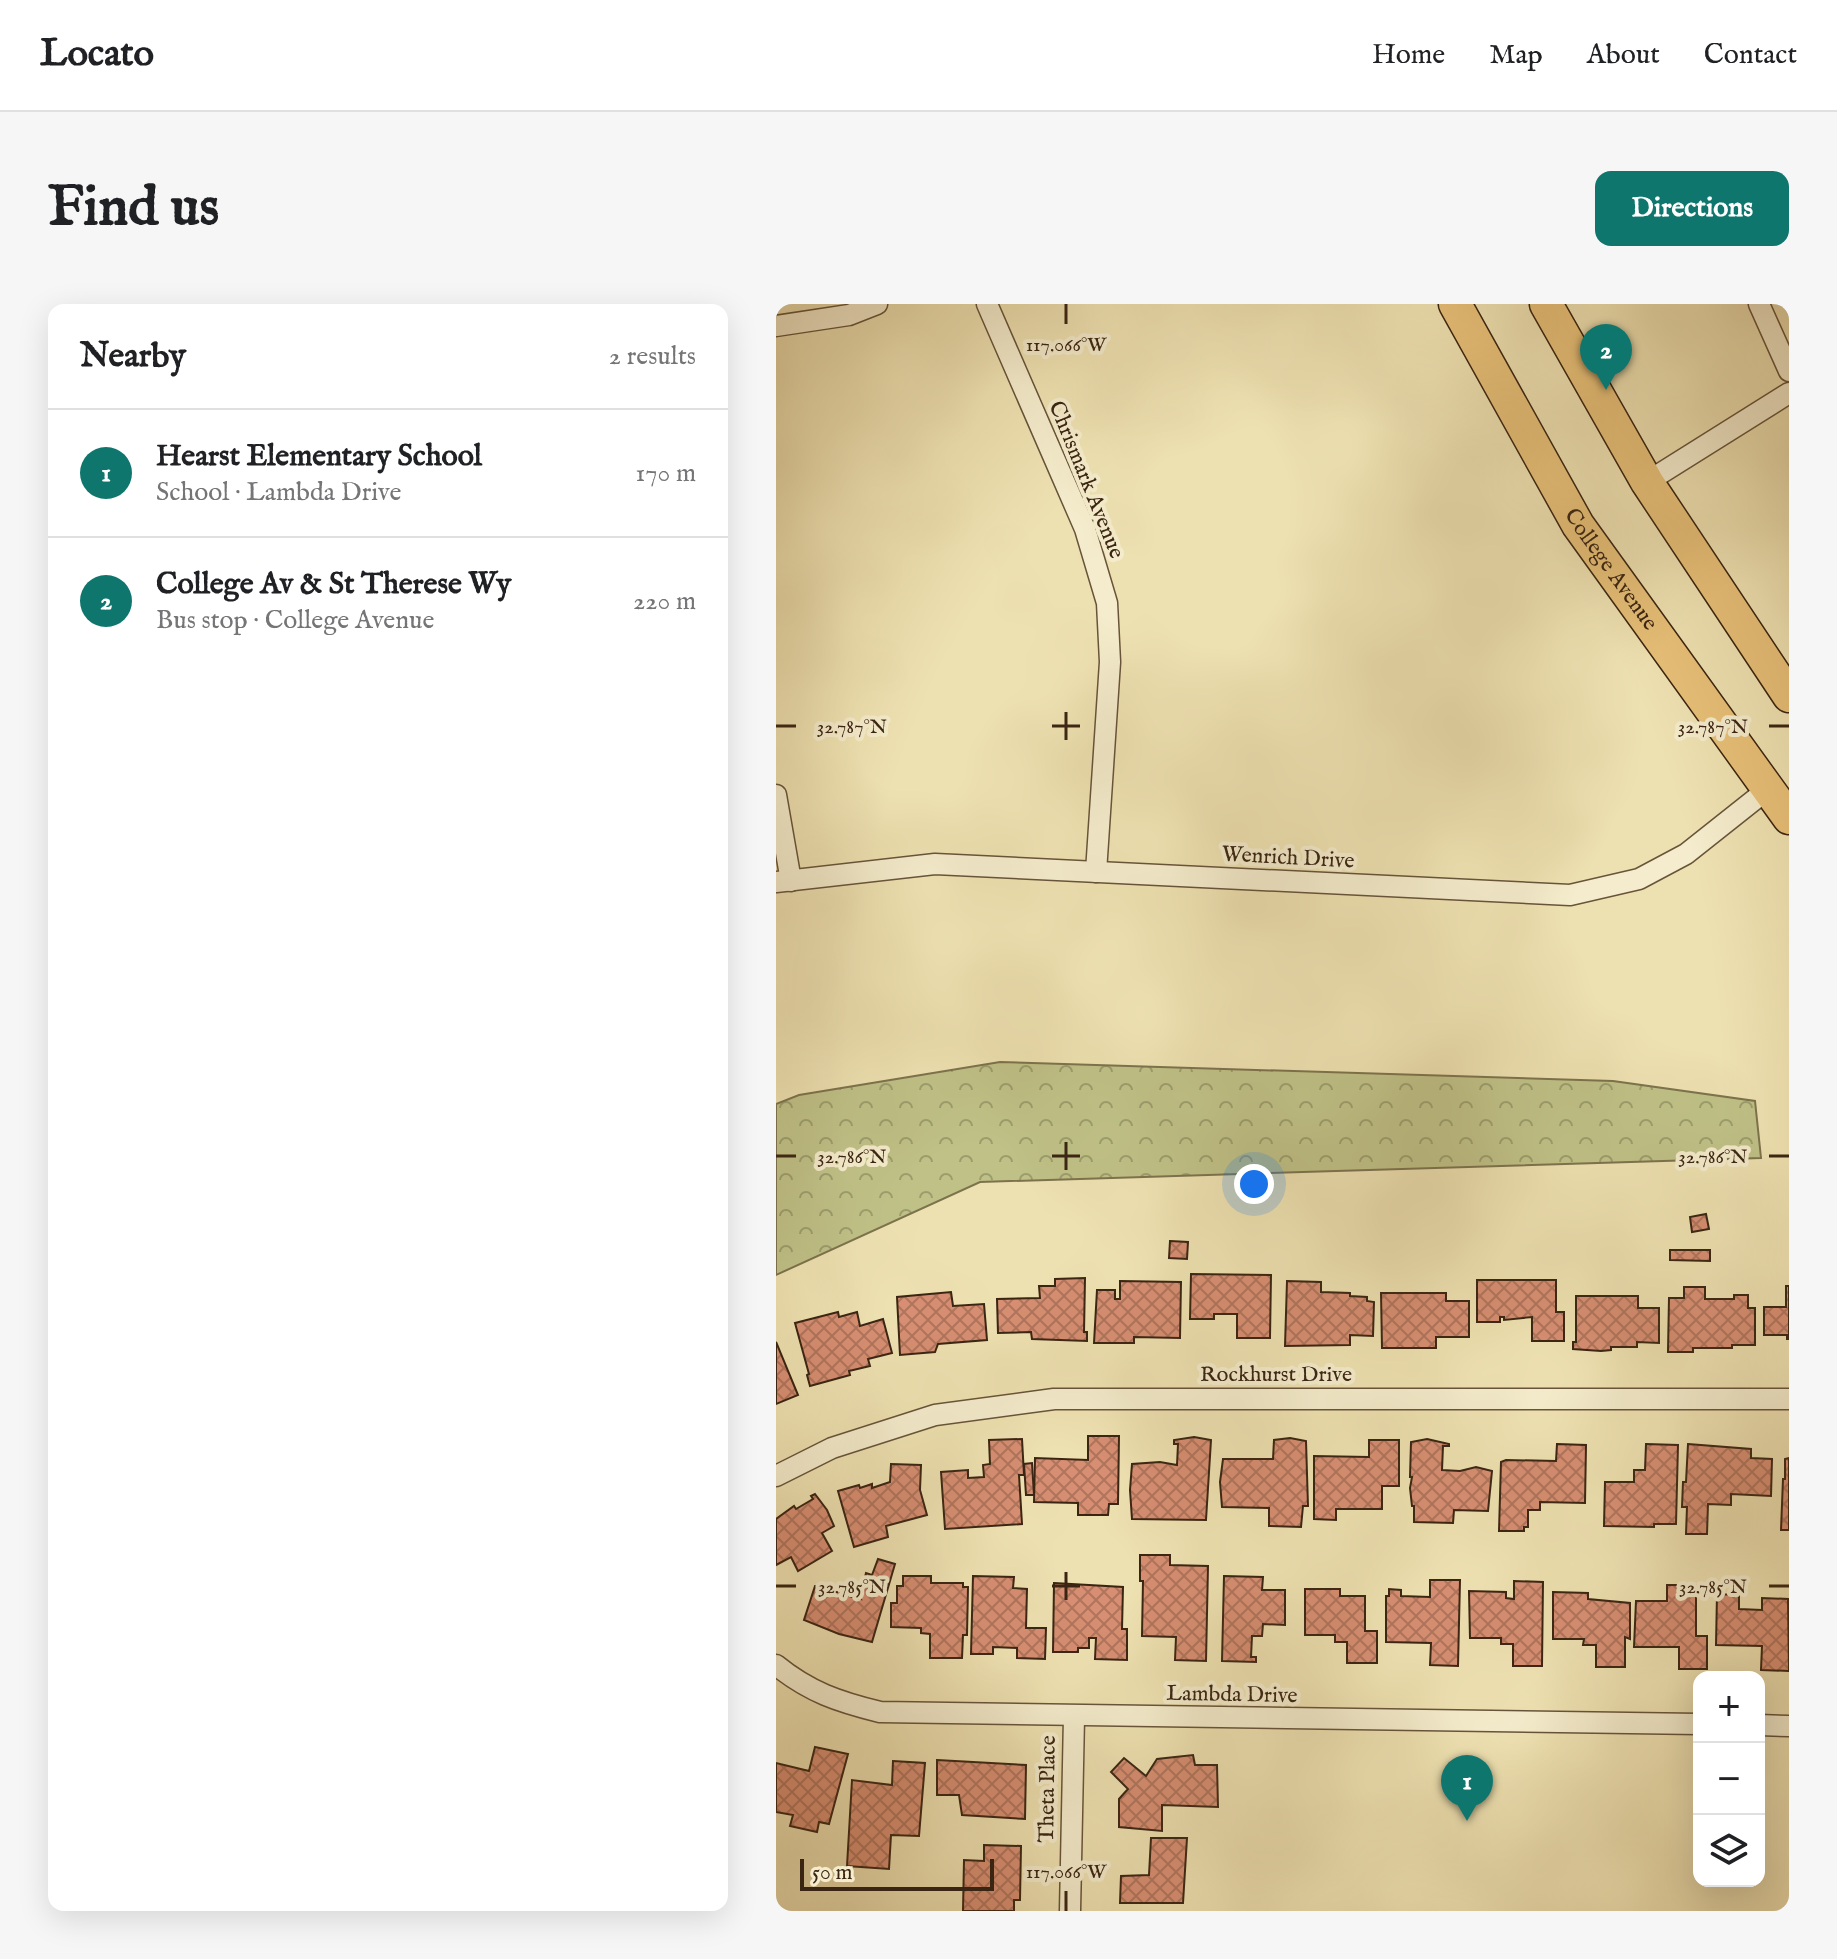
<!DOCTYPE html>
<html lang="en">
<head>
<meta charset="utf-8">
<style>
  body { margin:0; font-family:"IM FELL English",serif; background:#f6f6f6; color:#202124 }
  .controls { position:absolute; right:24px; bottom:24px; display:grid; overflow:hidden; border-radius:16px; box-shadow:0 8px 32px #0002 }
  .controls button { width:72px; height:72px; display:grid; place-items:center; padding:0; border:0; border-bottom:2px solid #e0e0e0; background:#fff; color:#202124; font:40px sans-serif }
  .scale { position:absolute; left:24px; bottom:20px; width:194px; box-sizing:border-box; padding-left:8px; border:4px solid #3a2513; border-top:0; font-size:22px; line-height:28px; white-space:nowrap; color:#3a2513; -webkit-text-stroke:6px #f4eccc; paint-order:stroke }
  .you { position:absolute; left:478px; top:880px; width:28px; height:28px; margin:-20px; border:6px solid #fff; border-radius:50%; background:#1a73e8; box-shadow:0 0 0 12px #1a73e833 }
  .badge { display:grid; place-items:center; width:52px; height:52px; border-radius:50%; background:#0f766e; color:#fff; font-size:26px; font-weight:700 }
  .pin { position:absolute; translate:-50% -66px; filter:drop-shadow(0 2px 4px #0008) }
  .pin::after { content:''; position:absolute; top:42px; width:28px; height:24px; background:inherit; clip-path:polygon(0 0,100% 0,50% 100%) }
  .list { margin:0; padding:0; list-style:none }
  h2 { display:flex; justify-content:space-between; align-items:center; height:104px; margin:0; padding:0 32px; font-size:34px }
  h2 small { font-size:26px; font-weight:400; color:#757577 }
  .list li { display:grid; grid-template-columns:52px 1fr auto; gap:24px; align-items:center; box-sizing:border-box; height:128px; padding:0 32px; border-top:2px solid #e0e0e0 }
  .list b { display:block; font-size:30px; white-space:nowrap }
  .list p { margin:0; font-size:26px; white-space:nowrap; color:#757577 }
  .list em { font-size:26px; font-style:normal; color:#757577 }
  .icon { flex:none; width:44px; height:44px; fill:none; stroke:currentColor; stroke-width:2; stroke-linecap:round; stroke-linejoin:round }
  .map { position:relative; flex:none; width:1013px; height:1607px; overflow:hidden; border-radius:16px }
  header { display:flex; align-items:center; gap:48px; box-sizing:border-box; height:112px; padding:0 40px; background:#fff; border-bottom:2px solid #e0e0e0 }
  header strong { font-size:38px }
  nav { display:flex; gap:44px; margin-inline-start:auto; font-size:28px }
  .intro { display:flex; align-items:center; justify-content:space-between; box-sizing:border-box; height:192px; padding:0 48px }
  h1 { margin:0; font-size:56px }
  .button { padding:20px 36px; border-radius:16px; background:#0f766e; color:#fff; font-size:28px; font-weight:700 }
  main { display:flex; gap:48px; padding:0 48px }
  aside { flex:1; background:#fff; border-radius:16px; box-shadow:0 8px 32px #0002 }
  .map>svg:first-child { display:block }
</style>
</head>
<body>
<header>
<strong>Locato</strong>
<nav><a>Home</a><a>Map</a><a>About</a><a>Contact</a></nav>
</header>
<div class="intro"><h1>Find us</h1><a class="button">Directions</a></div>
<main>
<aside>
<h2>Nearby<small>2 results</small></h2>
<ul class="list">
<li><span class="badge">1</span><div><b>Hearst Elementary School</b><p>School · Lambda Drive</p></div><em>170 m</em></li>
<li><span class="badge">2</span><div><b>College Av &amp; St Therese Wy</b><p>Bus stop · College Avenue</p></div><em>220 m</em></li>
</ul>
</aside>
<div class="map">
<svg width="1013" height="1607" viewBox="0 0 1013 1607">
  <defs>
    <pattern id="park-crowns" width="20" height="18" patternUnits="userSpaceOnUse" patternTransform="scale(2)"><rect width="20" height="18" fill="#bfc187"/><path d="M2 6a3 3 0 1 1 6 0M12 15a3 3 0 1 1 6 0" fill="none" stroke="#9c9d6d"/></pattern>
    <pattern id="building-cross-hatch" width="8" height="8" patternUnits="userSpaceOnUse" patternTransform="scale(2)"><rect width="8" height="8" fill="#d78e72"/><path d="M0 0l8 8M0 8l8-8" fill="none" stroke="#af745c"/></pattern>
  </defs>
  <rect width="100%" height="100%" fill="#eee1b1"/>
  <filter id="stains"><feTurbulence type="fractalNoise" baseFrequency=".0025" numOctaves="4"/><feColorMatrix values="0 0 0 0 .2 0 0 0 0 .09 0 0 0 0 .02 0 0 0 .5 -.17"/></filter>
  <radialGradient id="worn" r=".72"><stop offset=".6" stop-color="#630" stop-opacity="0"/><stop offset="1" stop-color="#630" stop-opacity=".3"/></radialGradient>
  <!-- park -->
  <path fill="url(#park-crowns)" stroke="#7c734d" stroke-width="2" d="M224 758 837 777 979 797 985 854 204 878 0 971V800L23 791Z"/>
  <!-- building -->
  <g fill="url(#building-cross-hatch)" stroke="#3a2513" stroke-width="2">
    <path d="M930 910 933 925 916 928 914 913Z"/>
    <path d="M394 937 412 938 411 955 393 954Z"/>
    <path d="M894 946H934V957L894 956Z"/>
    <path d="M415 970 495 971 494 1034H461V1010H438V1015H414Z"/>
    <path d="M309 974 308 1028H311V1037L256 1035 255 1028 222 1029 221 995 264 994 263 982H279V975Z"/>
    <path d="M701 976H780V1008H788V1037H756V1013L728 1016V1013H724V1018H701Z"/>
    <path d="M344 977 405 978 404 1034 358 1033V1039H318L321 986H339V995H344Z"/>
    <path d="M511 977 545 978V988L574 989V992L591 993V997L598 998 597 1032 574 1031V1041L509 1042Z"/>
    <path d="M1010 982H1013V1035H1011V1031H988V1003H1010Z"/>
    <path d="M908 983H929V995H958V991H972V1004H979V1041H956V1044H917V1048H892L893 994H908Z"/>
    <path d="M175 988 177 1002 208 1000 211 1036 162 1040 159 1048 124 1051 121 993Z"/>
    <path d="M605 989H670V997H693V1033H660V1044H606Z"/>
    <path d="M800 992H862V1004H883V1039L861 1038V1043H835V1046L825 1047 797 1045V1038H800Z"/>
    <path d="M62 1008 63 1013 81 1008 84 1022 107 1015 116 1049 92 1055 94 1062 73 1067 74 1071 34 1082 31 1071 33 1070 19 1019Z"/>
    <path d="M0 1038 22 1091 0 1100Z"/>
    <path d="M312 1132H343L342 1200H333L332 1211H302V1199L258 1198 259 1154 312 1156Z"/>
    <path d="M418 1133 435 1136 430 1216 356 1215 354 1186 356 1160 384 1158 401 1161 402 1140H398V1136Z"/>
    <path d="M514 1134 530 1137 532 1202H527L525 1223 493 1222V1204L446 1203 444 1178 447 1155H497L498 1136Z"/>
    <path d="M246 1135 248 1171H243L246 1220 169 1225 165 1168 192 1166V1174L208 1173 207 1161 214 1160 213 1136Z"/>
    <path d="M651 1135 673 1140V1142H667L666 1166 684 1167 700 1163 716 1167 712 1207 678 1206 677 1219 638 1218V1202H636L634 1184 636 1173H634L635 1138Z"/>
    <path d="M593 1136H623V1182H606V1205H560V1216L538 1215V1152L593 1153Z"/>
    <path d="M781 1140 810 1141 809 1199 764 1198V1206H752V1223H748V1227H723L725 1158 730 1156 780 1157Z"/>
    <path d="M870 1140 902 1141 900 1220H878V1223L828 1222 829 1178H858V1166H869Z"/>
    <path d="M912 1140 975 1145V1154L996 1155 995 1192 955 1190V1201L932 1200 931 1230H910L911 1203H906L907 1178H910Z"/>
    <path d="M1013 1154V1226H1005L1007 1175H1009V1155Z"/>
    <path d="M256 1159 258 1191H250L248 1160Z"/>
    <path d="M115 1160 145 1161 144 1186 151 1211 110 1222 112 1233 78 1243 62 1187 83 1181 84 1184 96 1180V1184L114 1178Z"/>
    <path d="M39 1190 51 1206 58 1222 46 1229 56 1247 22 1267 15 1253 0 1261V1215L18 1202 20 1205 37 1195 35 1192Z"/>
    <path d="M364 1251H394V1261L432 1262 430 1357 399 1356 400 1333 366 1332 367 1277H364Z"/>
    <path d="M102 1255 119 1260 96 1338 63 1330 28 1316 39 1282 57 1284 73 1292 85 1295 84 1292 90 1269 96 1271Z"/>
    <path d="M127 1272H155V1279H187V1283H192L191 1331H187L186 1354H154V1330L145 1329V1324L115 1323V1299H121V1282H127Z"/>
    <path d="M197 1272 238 1273 237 1284 251 1285 250 1324H270L269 1355 241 1354V1344L217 1343V1350H195Z"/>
    <path d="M448 1272 487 1273 486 1286H509V1321L487 1320 486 1332H476L475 1353H480V1358L446 1357Z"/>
    <path d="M654 1276H684L682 1362 654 1361 655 1339 610 1338V1292H613V1285L625 1286V1292L654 1293Z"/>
    <path d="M738 1277 767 1278 766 1362H737V1340H725V1334H694L693 1287 730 1288V1294L738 1295Z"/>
    <path d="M278 1279 347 1283 346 1325H351V1356L319 1355 320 1334H313V1344H302V1348H277Z"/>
    <path d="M891 1281H920V1332H931V1365H903V1343H858L860 1297H891Z"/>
    <path d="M529 1285H564V1292H589V1327H601V1359H571V1338H559V1331H529Z"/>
    <path d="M777 1288 812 1289V1295L854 1299V1335L849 1333V1363H820V1341H807L808 1335H777Z"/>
    <path d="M941 1290 963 1291V1305L986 1306V1294L1012 1295 1013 1367 985 1366 986 1342 940 1341Z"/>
    <path d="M39 1443 72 1450 53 1520 43 1518 41 1528 14 1522 17 1511 0 1508V1459L33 1467Z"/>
    <path d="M417 1451 419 1461H441L442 1503 386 1501V1527L343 1523V1495L352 1485 335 1468 348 1454 370 1472 381 1455Z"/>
    <path d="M161 1456 250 1461 249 1515 186 1511 183 1491H161Z"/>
    <path d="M117 1457 149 1459 143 1532 115 1531 113 1565 71 1562 76 1476 116 1481Z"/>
    <path d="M375 1534H411L407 1599H344L345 1572 373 1571Z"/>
    <path d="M208 1541 245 1542 244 1596H238V1607H187L188 1556 208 1557Z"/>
  </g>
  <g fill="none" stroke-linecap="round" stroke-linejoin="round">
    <!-- street casing -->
    <g stroke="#67543a" stroke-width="23">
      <g id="street">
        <path d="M211 0 309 225 331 299 334 358 320 568"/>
        <path d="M983 0 1013 67"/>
        <path d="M0 22 73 11 101 0"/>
        <path d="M871 178 1013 89"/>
        <path d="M0 491 15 577"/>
        <path d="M0 578 159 560 794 591 863 575 910 550 992 485"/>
        <path d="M0 1172 56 1144 159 1111 278 1095H1013"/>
        <path d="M0 1361C33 1388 63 1398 104 1408L923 1420"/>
        <path d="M983 1421 1013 1422"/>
        <path d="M294 1607 298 1413"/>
      </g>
    </g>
    <!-- primary casing -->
    <g stroke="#3a2513" stroke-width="35">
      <g id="primary">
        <path id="s1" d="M679 0 802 221 1013 514"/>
        <path d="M770 0 871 178 1013 392"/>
      </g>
    </g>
    <!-- street -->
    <use href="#street" stroke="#f4eccc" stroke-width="20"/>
    <!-- primary -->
    <use href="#primary" stroke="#e7c078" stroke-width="32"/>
  </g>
  <!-- ticks -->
  <path fill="none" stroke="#3a2513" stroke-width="3" d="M290 0V20M290 408V436M0 422H20M276 422H304M993 422H1013M290 838V866M0 852H20M276 852H304M993 852H1013M290 1268V1296M0 1282H20M276 1282H304M993 1282H1013M290 1587V1607"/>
  <g text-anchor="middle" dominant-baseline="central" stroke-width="8" stroke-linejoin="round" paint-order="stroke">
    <!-- street labels -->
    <g font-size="22" fill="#3a2513" stroke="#f4eccc">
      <text transform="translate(310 176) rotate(68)">Chrismark Avenue</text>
      <text stroke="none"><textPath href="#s1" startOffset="308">College Avenue</textPath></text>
      <text transform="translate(512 554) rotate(3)">Wenrich Drive</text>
      <text x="500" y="1071">Rockhurst Drive</text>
      <text transform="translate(456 1391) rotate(1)">Lambda Drive</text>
      <text transform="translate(272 1485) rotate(-89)">Theta Place</text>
    </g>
  </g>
  <g font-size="20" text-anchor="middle" fill="#3a2513" stroke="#f4eccc" stroke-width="8" stroke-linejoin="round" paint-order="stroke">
    <text x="290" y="47">117.066°W</text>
    <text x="76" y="429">32.787°N</text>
    <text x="937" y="429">32.787°N</text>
    <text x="76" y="859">32.786°N</text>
    <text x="937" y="859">32.786°N</text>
    <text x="76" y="1289">32.785°N</text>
    <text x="937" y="1289">32.785°N</text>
    <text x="290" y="1574">117.066°W</text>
  </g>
  <rect width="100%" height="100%" filter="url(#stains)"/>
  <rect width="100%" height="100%" fill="url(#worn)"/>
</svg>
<div class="controls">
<button>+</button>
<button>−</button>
<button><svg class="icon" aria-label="layers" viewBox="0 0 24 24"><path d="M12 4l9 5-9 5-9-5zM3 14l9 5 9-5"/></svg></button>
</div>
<div class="scale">50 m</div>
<div class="you"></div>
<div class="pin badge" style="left:691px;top:1517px">1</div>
<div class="pin badge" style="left:830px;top:86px">2</div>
</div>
</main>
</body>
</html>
